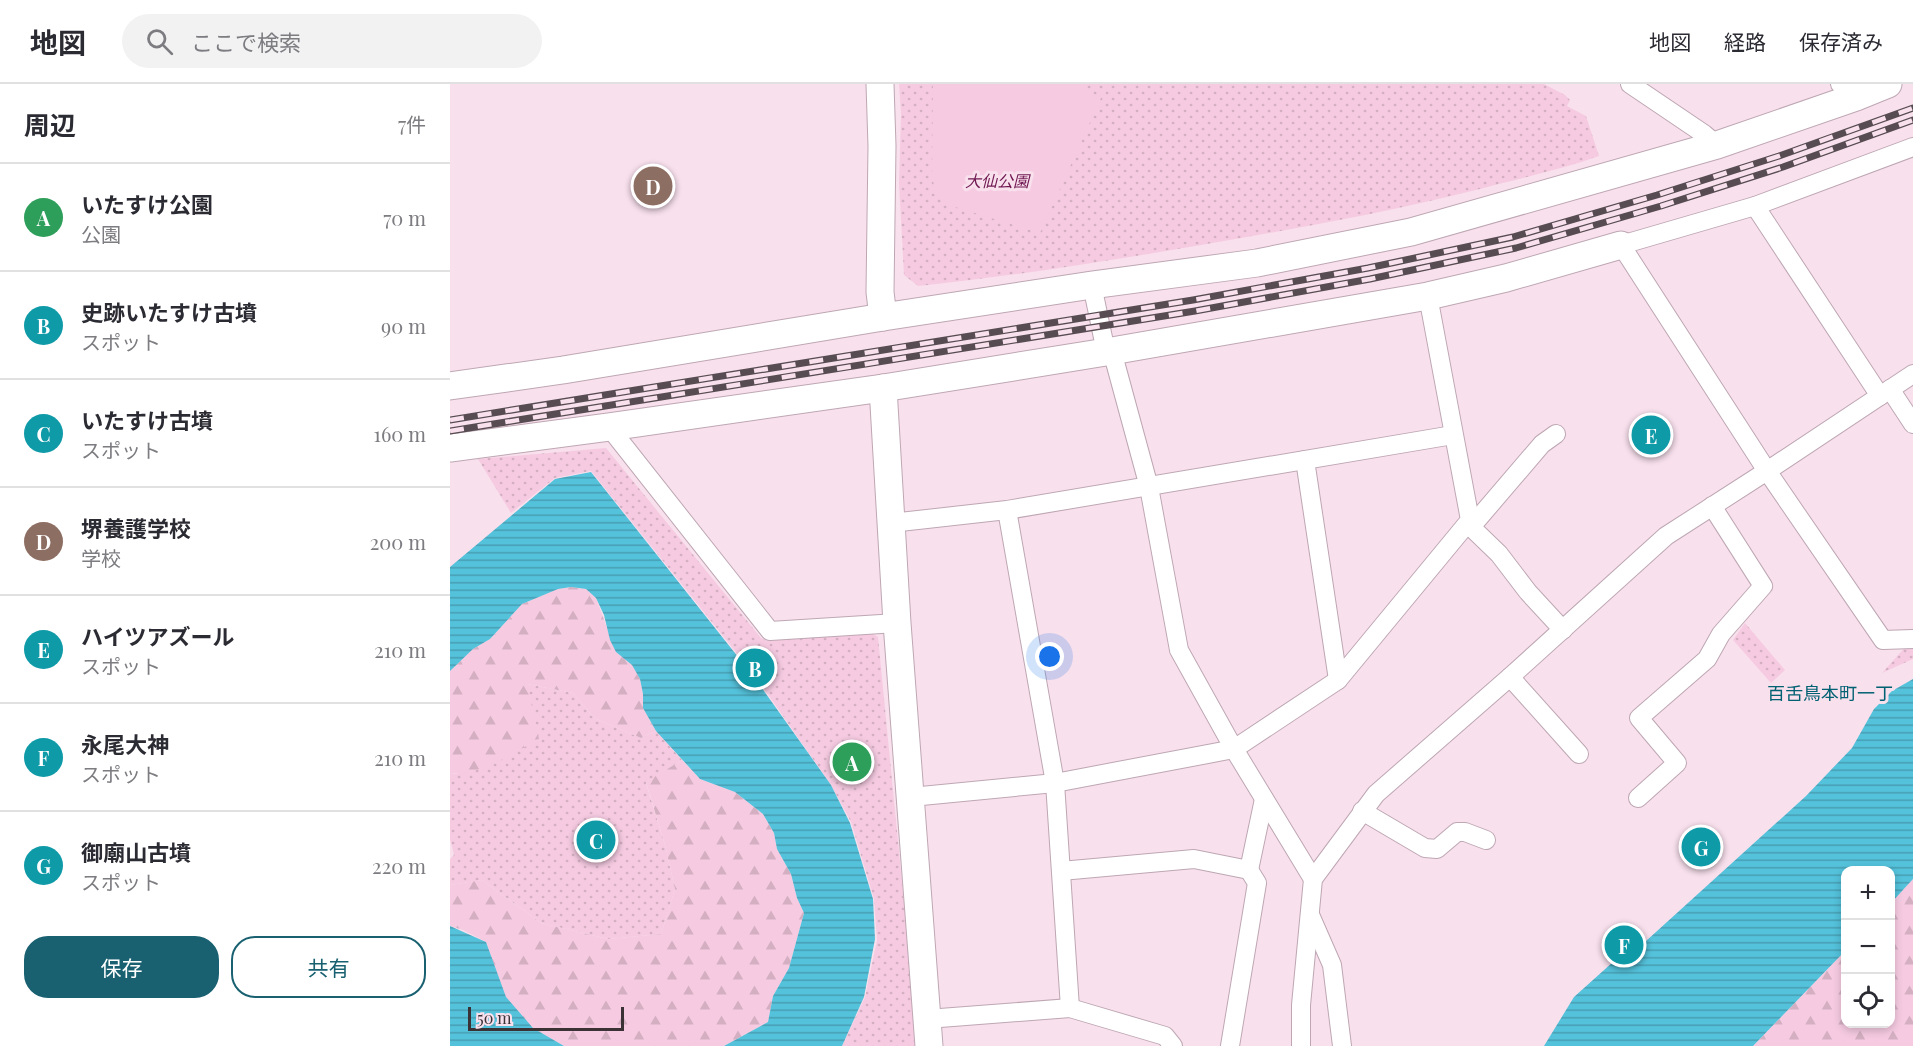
<!DOCTYPE html>
<html lang="ja">
<head>
<meta charset="utf-8">
<style>
  body { margin:0; font-family:"Playfair Display","Noto Sans JP",serif; background:#f2f2f3; color:#2b2b33 }
  .controls { position:absolute; right:18px; bottom:18px; display:grid; overflow:hidden; border-radius:12px; box-shadow:0 3px 9px #0003 }
  .controls button { width:54px; height:54px; display:grid; place-items:center; padding:0; border:0; border-bottom:2px solid #e1e1e2; background:#fff; color:#2b2b33; font:30px sans-serif }
  .scale { position:absolute; left:18px; bottom:15px; width:156px; box-sizing:border-box; padding-left:6px; border:3px solid #3b3236; border-top:0; font-size:16px; line-height:21px; white-space:nowrap; color:#3b3236; -webkit-text-stroke:4px #f8e0ed; paint-order:stroke }
  .you { position:absolute; left:600px; top:573px; width:21px; height:21px; margin:-15px; border:4px solid #fff; border-radius:50%; background:#1a73e8; box-shadow:0 0 0 9px #1a73e833 }
  .badge { display:grid; place-items:center; width:39px; height:39px; border-radius:50%; background:#196171; color:#fff; font-size:20px; font-weight:700 }
  .pin { position:absolute; translate:-50% -50%; border:3px solid #fff; box-shadow:0 2px 6px #0006 }
  .list { margin:0; padding:0; list-style:none }
  h2 { display:flex; justify-content:space-between; align-items:center; height:78px; margin:0; padding:0 24px; font-size:26px }
  h2 small { font-size:20px; font-weight:400; color:#7c7c81 }
  .list li { display:grid; grid-template-columns:39px 1fr auto; gap:18px; align-items:center; box-sizing:border-box; height:108px; padding:0 24px; border-top:2px solid #e1e1e2 }
  .list b { display:block; font-size:22px; white-space:nowrap }
  .list p { margin:0; font-size:20px; white-space:nowrap; color:#7c7c81 }
  .list em { font-size:20px; font-style:normal; color:#7c7c81 }
  .actions { display:flex; gap:12px; padding:18px 24px }
  .actions a { flex:1; padding:14px 0; border:2px solid #196171; border-radius:24px; text-align:center; font-size:21px; color:#196171 }
  .actions .main { background:#196171; color:#fff }
  .icon { flex:none; width:33px; height:33px; fill:none; stroke:currentColor; stroke-width:2; stroke-linecap:round; stroke-linejoin:round }
  .map { position:relative; flex:none; width:1463px; height:962px; overflow:hidden }
  header { display:flex; align-items:center; gap:36px; box-sizing:border-box; height:84px; padding:0 30px; background:#fff; border-bottom:2px solid #e1e1e2 }
  header strong { font-size:28px }
  nav { display:flex; gap:33px; margin-inline-start:auto; font-size:21px }
  .search { width:420px; height:54px; background:#f2f2f3; display:flex; align-items:center; gap:15px; box-sizing:border-box; padding:0 21px; border-radius:33px; color:#7c7c81; font-size:22px }
  main { display:flex }
  aside { flex:1; background:#fff }
  .map>svg:first-child { display:block }
</style>
</head>
<body>
<header>
<strong>地図</strong>
<div class="search"><svg class="icon" aria-label="search" viewBox="0 0 24 24"><circle cx="10" cy="10" r="6"/><path d="M15 15l6 6"/></svg>ここで検索</div>
<nav><a>地図</a><a>経路</a><a>保存済み</a></nav>
</header>
<main>
<aside>
<h2>周辺<small>7件</small></h2>
<ul class="list">
<li><span class="badge" style="background:#2e9e5b">A</span><div><b>いたすけ公園</b><p>公園</p></div><em>70 m</em></li>
<li><span class="badge" style="background:#0f9aa8">B</span><div><b>史跡いたすけ古墳</b><p>スポット</p></div><em>90 m</em></li>
<li><span class="badge" style="background:#0f9aa8">C</span><div><b>いたすけ古墳</b><p>スポット</p></div><em>160 m</em></li>
<li><span class="badge" style="background:#8d6e63">D</span><div><b>堺養護学校</b><p>学校</p></div><em>200 m</em></li>
<li><span class="badge" style="background:#0f9aa8">E</span><div><b>ハイツアズール</b><p>スポット</p></div><em>210 m</em></li>
<li><span class="badge" style="background:#0f9aa8">F</span><div><b>永尾大神</b><p>スポット</p></div><em>210 m</em></li>
<li><span class="badge" style="background:#0f9aa8">G</span><div><b>御廟山古墳</b><p>スポット</p></div><em>220 m</em></li>
</ul>
<div class="actions"><a class="main">保存</a><a>共有</a></div>
</aside>
<div class="map">
<svg width="1463" height="962" viewBox="0 0 1463 962">
  <defs>
    <pattern id="grass-dots" width="8" height="8" patternUnits="userSpaceOnUse" patternTransform="scale(1.5)"><rect width="8" height="8" fill="#f6cbe2"/><path d="M2 2h.1M6 6h.1" fill="none" stroke="#d4afc2" stroke-width="1.8" stroke-linecap="round"/></pattern>
    <pattern id="forest-firs" width="22" height="20" patternUnits="userSpaceOnUse" patternTransform="scale(1.5)"><rect width="22" height="20" fill="#f6cbe2"/><path d="M5 1l3.5 6h-7zM16 11l3.5 6h-7z" fill="#d4afc2"/></pattern>
    <pattern id="water-rules" width="6" height="5" patternUnits="userSpaceOnUse" patternTransform="scale(1.5)"><rect width="6" height="5" fill="#54c2db"/><path d="M0 2.5h6" fill="none" stroke="#479eb2"/></pattern>
  </defs>
  <rect width="100%" height="100%" fill="#f8e0ed"/>
  <!-- grass -->
  <g fill="url(#grass-dots)">
    <path d="M449 0H1094L1115 11 1120 16 1117 22 1136 32 1149 72C1118 83 1085 91 1053 99 981 118 909 133 836 146 714 168 592 189 468 202L454 191 449 99 451 30Z"/>
    <path d="M156 364 311 554 317 557 421 549 428 553 456 839 465 962H392L415 913 427 856 424 815 401 738 381 701 305 592 141 387 105 394 61 429 28 375Z"/>
    <path d="M1295 539 1335 586 1321 599 1283 556Z"/>
    <path d="M1463 559V575L1432 589 1458 560Z"/>
    <path d="M77 600 123 609 144 634 191 654 206 647 232 676 196 699 215 761 225 805 211 850 158 855 91 839 32 796 0 801V775L4 771 0 755V689L7 690Z"/>
  </g>
  <!-- forest -->
  <g fill="url(#forest-firs)">
    <path d="M121 503 136 505 146 514 166 568 182 581 190 595 193 610V624L206 647 191 654 144 634 123 609 77 600 89 655C65 668 28 693 0 689V587L23 565 40 555 72 520 108 505Z"/>
    <path d="M232 676 250 695 285 708 313 730 324 749 327 765 341 790 347 814 354 829 339 884 323 912 318 938 274 962H114L83 944 55 913 36 858 13 846 0 842V801L32 796 91 839 158 855 211 850 225 805 215 761 196 698Z"/>
    <path d="M1463 795V962H1303L1395 867 1396 940H1440L1441 819Z"/>
  </g>
  <!-- garden -->
  <path fill="#f6cbe2" d="M483 0H626L651 14 590 149 502 122 485 107 482 91Z"/>
  <!-- water -->
  <g fill="url(#water-rules)">
    <path d="M141 388 304 593 381 701 400 739 423 815 425 855 414 913 392 962H274L318 938 323 912 339 884 354 829 347 814 341 790 327 765 324 749 313 730 285 708 250 695 206 647 193 624V610L190 595 182 581 166 568 160 556 154 531 146 514 136 505 121 503 108 505 72 520 40 555 23 565 0 587V483L105 395Z"/>
    <path d="M1463 595V795L1441 819 1440 786H1396L1395 867 1303 962H1094L1124 913 1163 878 1174 877 1356 712 1402 664 1424 625 1442 607Z"/>
    <path d="M0 842 36 858 56 913 83 944 114 962H0Z"/>
  </g>
  <g fill="none" stroke-linecap="round" stroke-linejoin="round">
    <!-- street casing -->
    <g stroke="#bea7b3" stroke-width="20">
      <g id="street">
        <path d="M1180 0 1254 50 1267 61"/>
        <path d="M1390 0 1406 13"/>
        <path d="M1463 63 1305 122 1171 161 1317 387 1433 556 1463 555"/>
        <path d="M1305 122 1430 312"/>
        <path d="M642 201 656 268"/>
        <path d="M662 267 699 403 729 566 784 665 863 795"/>
        <path d="M1440 305 1463 340"/>
        <path d="M159 343 320 547 447 539"/>
        <path d="M855 376 888 596"/>
        <path d="M557 426 605 699 620 924"/>
        <path d="M1020 436 1021 443 1049 470 1078 508 1113 546"/>
        <path d="M441 439 557 426 1003 351"/>
        <path d="M1021 443 1092 360 1106 350"/>
        <path d="M1060 593 1129 670"/>
        <path d="M461 713 605 699 784 665 888 596 1020 436 978 212"/>
        <path d="M1188 714 1227 679 1189 634 1257 575 1271 550 1313 502 1262 422"/>
        <path d="M912 727 975 764 987 765 1007 748H1015L1036 756"/>
        <path d="M611 787 744 775 799 786 814 715"/>
        <path d="M861 833 882 881 892 962"/>
        <path d="M477 935 620 924 715 952 723 962"/>
        <path d="M780 962 807 799 799 786"/>
        <path d="M851 962V921L863 795 926 710 1060 593 1216 452 1317 387 1463 290"/>
      </g>
    </g>
    <!-- secondary casing -->
    <g stroke="#bea7b3" stroke-width="29">
      <g id="secondary">
        <path d="M430 0 432 62 430 208 433 233"/>
        <path d="M0 302 113 286 433 233 642 201 807 179 961 148 1267 61 1406 13 1438 0"/>
        <path d="M433 304 447 539 479 962"/>
        <path d="M0 364 159 343 433 304 656 268 978 212 1056 194 1171 161"/>
      </g>
    </g>
    <!-- street -->
    <use href="#street" stroke="#fff" stroke-width="18"/>
    <!-- secondary -->
    <use href="#secondary" stroke="#fff" stroke-width="27"/>
    <!-- rail casing -->
    <g stroke="#574c51" stroke-width="7">
      <g id="rail">
        <path d="M0 336 743 216 918 184 1063 153 1207 111 1329 72 1463 24"/>
        <path d="M0 347 745 227 920 195 1066 164 1211 122 1333 83 1463 36"/>
      </g>
    </g>
    <!-- rail -->
    <use href="#rail" stroke="#f8e0ed" stroke-width="4.5" stroke-dasharray="14" stroke-linecap="butt"/>
  </g>
  <g text-anchor="middle" dominant-baseline="central" stroke-width="6" stroke-linejoin="round" paint-order="stroke">
    <!-- park labels -->
    <g font-size="16" font-style="italic" fill="#6f1751" stroke="#f8e0ed">
      <text x="547" y="96">大仙公園</text>
    </g>
    <!-- neighbourhood labels -->
    <g font-size="18" fill="#006172" stroke="#f8e0ed">
      <text x="1380" y="609">百舌鳥本町一丁</text>
    </g>
  </g>
</svg>
<div class="controls">
<button>+</button>
<button>−</button>
<button><svg class="icon" aria-label="locate" viewBox="0 0 24 24"><circle cx="12" cy="12" r="6"/><path d="M12 2v4M12 18v4M2 12h4M18 12h4"/></svg></button>
</div>
<div class="scale">50 m</div>
<div class="you"></div>
<div class="pin badge" style="left:402px;top:678px;background:#2e9e5b">A</div>
<div class="pin badge" style="left:305px;top:584px;background:#0f9aa8">B</div>
<div class="pin badge" style="left:146px;top:756px;background:#0f9aa8">C</div>
<div class="pin badge" style="left:203px;top:102px;background:#8d6e63">D</div>
<div class="pin badge" style="left:1201px;top:351px;background:#0f9aa8">E</div>
<div class="pin badge" style="left:1174px;top:861px;background:#0f9aa8">F</div>
<div class="pin badge" style="left:1251px;top:763px;background:#0f9aa8">G</div>
</div>
</main>
</body>
</html>
